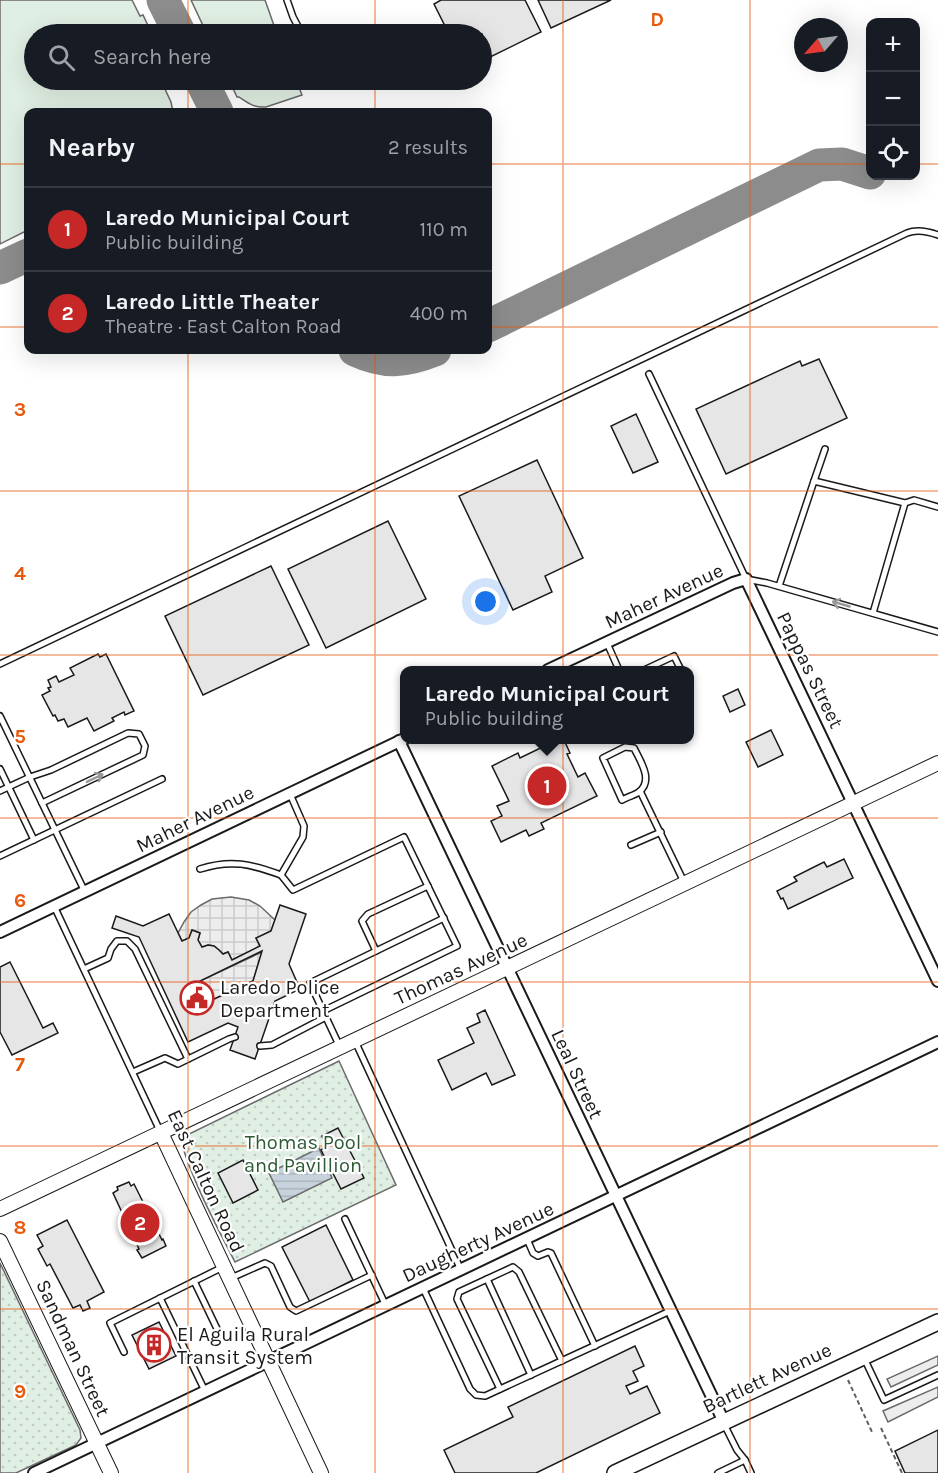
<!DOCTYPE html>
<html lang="en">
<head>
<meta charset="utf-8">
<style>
  body { margin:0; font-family:Karla,sans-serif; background:#20242c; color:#f1f3f6 }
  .controls { position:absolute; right:18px; top:18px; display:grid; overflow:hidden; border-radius:12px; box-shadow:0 6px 24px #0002 }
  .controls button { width:54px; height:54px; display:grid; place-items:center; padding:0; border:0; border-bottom:2px solid #363941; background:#171b24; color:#f1f3f6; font:30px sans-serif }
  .compass { position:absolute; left:794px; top:18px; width:54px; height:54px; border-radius:50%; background:#171b24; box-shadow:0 6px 24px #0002; rotate:242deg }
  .you { position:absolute; left:486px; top:602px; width:21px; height:21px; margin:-15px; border:4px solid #fff; border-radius:50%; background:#1a73e8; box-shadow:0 0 0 9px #1a73e833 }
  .badge { display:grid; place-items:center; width:39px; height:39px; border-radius:50%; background:#c62828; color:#fff; font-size:20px; font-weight:700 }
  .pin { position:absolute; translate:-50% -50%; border:3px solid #fff; box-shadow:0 2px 6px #0006 }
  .popup { position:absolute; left:400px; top:666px; width:294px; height:78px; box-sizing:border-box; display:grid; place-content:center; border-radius:12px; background:#171b24; filter:drop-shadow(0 2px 4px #0005); font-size:20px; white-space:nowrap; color:#9ea1a6 }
  .popup b { font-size:22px; color:#f1f3f6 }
  .popup::after { content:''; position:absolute; left:50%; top:100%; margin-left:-12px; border:12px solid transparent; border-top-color:#171b24 }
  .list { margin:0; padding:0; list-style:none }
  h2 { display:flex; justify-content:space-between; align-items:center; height:78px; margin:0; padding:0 24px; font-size:26px }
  h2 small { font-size:20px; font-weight:400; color:#9ea1a6 }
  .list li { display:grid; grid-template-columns:39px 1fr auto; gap:18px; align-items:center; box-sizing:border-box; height:84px; padding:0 24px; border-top:2px solid #363941 }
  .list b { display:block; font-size:22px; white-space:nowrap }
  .list p { margin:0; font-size:20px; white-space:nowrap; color:#9ea1a6 }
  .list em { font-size:20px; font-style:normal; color:#9ea1a6 }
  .icon { flex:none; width:33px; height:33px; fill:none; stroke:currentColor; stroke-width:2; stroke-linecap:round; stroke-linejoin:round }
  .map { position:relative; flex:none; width:938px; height:1473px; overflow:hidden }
  .search { position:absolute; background:#171b24; box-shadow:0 6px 24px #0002; left:24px; top:24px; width:468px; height:66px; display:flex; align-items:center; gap:15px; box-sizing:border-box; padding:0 21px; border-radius:33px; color:#9ea1a6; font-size:22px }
  .panel { position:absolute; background:#171b24; box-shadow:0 6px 24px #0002; left:24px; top:108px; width:468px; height:246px; border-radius:12px }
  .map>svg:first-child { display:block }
</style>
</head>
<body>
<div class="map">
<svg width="938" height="1473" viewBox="0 0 938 1473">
  <defs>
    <pattern id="park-dots" width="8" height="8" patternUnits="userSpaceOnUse" patternTransform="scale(1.5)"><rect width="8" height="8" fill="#e0efe3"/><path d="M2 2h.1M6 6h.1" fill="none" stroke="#c0ccc2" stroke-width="1.8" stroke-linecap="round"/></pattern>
    <pattern id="plaza-grid" width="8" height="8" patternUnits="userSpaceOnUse" patternTransform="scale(1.5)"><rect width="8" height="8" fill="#ededed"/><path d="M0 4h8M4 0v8" fill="none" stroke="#cbcbcb"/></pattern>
    <pattern id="water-rules" width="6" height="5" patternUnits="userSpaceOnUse" patternTransform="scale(1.5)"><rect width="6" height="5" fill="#c6d2dc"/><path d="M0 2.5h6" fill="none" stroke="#aab4bc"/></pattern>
  </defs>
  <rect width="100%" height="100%" fill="#fff"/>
  <!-- green -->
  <g fill="#e0efe3" stroke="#6a6a6a" stroke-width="1.5">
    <path d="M0 0H132L140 16 143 15 152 34H34V80H167L168 85 164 87 171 102 173 112H28V230L0 244Z"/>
    <path d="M191 0H265L277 34H207Z"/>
    <path d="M229 80H296L302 95 266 107C254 108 248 103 239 97H237Z"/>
  </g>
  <!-- park -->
  <g fill="url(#park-dots)" stroke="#6a6a6a" stroke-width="1.5">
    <path d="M339 1061 396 1185 235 1262C215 1223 195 1186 182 1145L189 1134Z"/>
    <path d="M0 1263 80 1430 81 1438 76 1445 16 1473H0Z"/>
  </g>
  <!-- parking -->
  <g fill="#ededed" stroke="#6a6a6a" stroke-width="1.5">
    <path d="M938 1356V1365L891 1387 887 1379Z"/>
    <path d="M938 1387V1397L888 1422 883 1411Z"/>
  </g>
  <!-- plaza -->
  <g fill="url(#plaza-grid)" stroke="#6a6a6a" stroke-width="1.5">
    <path d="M231 897 249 900 260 906 275 920 271 931 256 938 260 946 232 960 228 952 223 954 219 950 214 946 208 945 202 947 198 940 200 933 192 930 189 938 182 941 178 933 184 922 191 912 201 905 212 899Z"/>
    <path d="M262 952 253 981 210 1001 200 981Z"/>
  </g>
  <!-- water -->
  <path fill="url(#water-rules)" stroke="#6a6a6a" stroke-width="1.5" d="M319 1148 332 1178 283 1202 269 1173Z"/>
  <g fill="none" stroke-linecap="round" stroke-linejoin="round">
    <!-- taxiway -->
    <g stroke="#8c8c8c" stroke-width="33">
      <path d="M163 0 180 34"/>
      <path d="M201 80 217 112"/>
      <path d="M0 268 28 255"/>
      <path d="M488 326 819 165 842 164 870 173"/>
      <path d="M355 350C385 364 405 362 435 350"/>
    </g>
  </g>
  <!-- building -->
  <g fill="#e6e6e6" stroke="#1a1a1a" stroke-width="1.5" fill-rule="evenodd">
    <path d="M441 0H525L541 32 482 61V34H449L434 4Z"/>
    <path d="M538 0H611L551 28Z"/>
    <path d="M819 359 847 418 726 474 696 409 800 361 802 366Z"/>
    <path d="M636 414 658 462 633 473 611 426Z"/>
    <path d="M537 460 583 558 545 576 552 592 513 610 459 496Z"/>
    <path d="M388 521 426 599 326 648 288 569Z"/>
    <path d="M271 566 309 645 203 695 165 616Z"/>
    <path d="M98 654 100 657 106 654 134 711 125 715 124 712 112 718 114 721 94 731 87 718 68 727 64 719 58 721 55 715 53 716 42 695 50 691 48 688 51 687 48 680 56 676 59 682 74 675 70 668Z"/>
    <path d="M738 689 745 705 730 712 723 696Z"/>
    <path d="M771 730 783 755 758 767 746 742Z"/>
    <path d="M557 740H564L570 753 567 754 578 777 585 773 597 796 541 823 544 829 529 836 526 830 501 842 491 821 502 816 497 806 509 801 492 766 518 753 520 758Z"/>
    <path d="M844 859 853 878 788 909 783 898 781 899 777 891 797 881 794 877 824 862 827 867Z"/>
    <path d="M280 905 306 914 289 964 300 989 275 1001 255 1059 230 1050 238 1027 228 1023 188 1042 139 937 112 928 116 916 143 926 169 914 182 941 189 938 192 930 200 933 198 940 202 947 208 945 214 946 219 950 223 954 228 952 232 960 260 946 256 938 271 931ZM262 951 253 981 210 1001 200 981Z"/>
    <path d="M10 962 43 1028 53 1023 58 1033 12 1055 0 1032V967Z"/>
    <path d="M485 1010 515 1075 492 1085 486 1073 452 1090 438 1060 474 1043 467 1028 480 1022 477 1014Z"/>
    <path d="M338 1128 364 1178 341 1189 321 1150 327 1146 322 1136Z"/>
    <path d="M243 1160 258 1190 233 1203 218 1173Z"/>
    <path d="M129 1182 131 1186 134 1184 162 1240 163 1239 166 1246 142 1258 137 1250 139 1249 113 1193 118 1190 117 1187Z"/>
    <path d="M67 1220 104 1292 87 1301 90 1308 83 1311 80 1305 73 1308 50 1264 47 1266 38 1249 43 1246 37 1235Z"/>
    <path d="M326 1225 353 1280 310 1302 282 1247Z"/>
    <path d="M159 1322 176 1356 149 1369 132 1335Z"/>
    <path d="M635 1346 644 1366 633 1371 638 1381 626 1386 630 1394 647 1386 660 1413 536 1473H455L444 1450 513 1417 508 1407Z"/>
    <path d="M938 1430V1473H905L895 1451Z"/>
  </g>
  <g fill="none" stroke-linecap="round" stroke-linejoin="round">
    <!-- service casing -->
    <g stroke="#1a1a1a" stroke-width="8">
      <g id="service">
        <path d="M287 0 293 17 302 34"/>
        <path d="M324 80 325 82"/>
        <path d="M649 374 746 579 767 583 938 632"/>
        <path d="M814 481 825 449"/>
        <path d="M779 586 814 481 905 503"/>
        <path d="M873 613 905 503 914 500 938 507"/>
        <path d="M607 643 619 670"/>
        <path d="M0 664 907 233C917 229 927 231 938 235"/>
        <path d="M644 670 674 656 681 670"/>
        <path d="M690 687V688"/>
        <path d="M0 716 85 892"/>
        <path d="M625 747 634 748C640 761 654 780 639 792 635 795 627 797 622 800L603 758Z"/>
        <path d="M0 769 34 840"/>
        <path d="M0 791 30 777 51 770 128 733 139 734 145 746 143 755 42 803"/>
        <path d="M640 791 684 882"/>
        <path d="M631 845 661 832"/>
        <path d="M0 856 162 779"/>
        <path d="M200 869C231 859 251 864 281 875L303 837 304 826 290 794"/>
        <path d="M281 875 293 890 404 837 457 946 323 1011 339 1045"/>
        <path d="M54 906 161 1133"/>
        <path d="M376 951 362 921 368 914 428 886"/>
        <path d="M84 969 108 958 111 949 117 941H127L135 949 188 1059"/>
        <path d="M323 1011 310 983 444 918"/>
        <path d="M355 1041 461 1270"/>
        <path d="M260 1046 272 1045 326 1017"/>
        <path d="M133 1072 165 1058 178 1064 229 1039 235 1037"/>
        <path d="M345 1219 386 1306"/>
        <path d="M527 1239 533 1253 538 1256 548 1252 551 1253 595 1346"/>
        <path d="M231 1278 265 1263 271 1266 290 1307 296 1311 372 1275"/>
        <path d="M487 1279 531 1375"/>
        <path d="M194 1281 220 1335"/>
        <path d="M423 1288 470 1389 476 1395 485 1396 670 1311"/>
        <path d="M160 1298 205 1391"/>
        <path d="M124 1352 110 1323 223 1267"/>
        <path d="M864 1358 884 1400 938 1375"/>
        <path d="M500 1389 457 1299 459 1292 513 1267 519 1272 562 1361"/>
        <path d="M724 1424 737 1450 745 1460 751 1473"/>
        <path d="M718 1473 745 1460"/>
      </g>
    </g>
    <!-- minor casing -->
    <g stroke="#1a1a1a" stroke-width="14">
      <g id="minor">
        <path d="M548 670 733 583 746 579 938 981"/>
        <path d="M399 741 724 1422"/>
        <path d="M0 932 404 739"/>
        <path d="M34 1473 938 1042"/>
      </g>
    </g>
    <!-- tertiary casing -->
    <g stroke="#1a1a1a" stroke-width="16">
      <g id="tertiary">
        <path d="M161 1133 321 1473"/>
        <path d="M0 1209 938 763"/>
        <path d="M0 1241 111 1473"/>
      </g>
    </g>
    <!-- secondary casing -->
    <g stroke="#1a1a1a" stroke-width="18">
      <path id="secondary" d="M615 1473 938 1322"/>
    </g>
    <!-- path -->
    <g stroke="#5f5f5f" stroke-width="2" stroke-dasharray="4.5 3" stroke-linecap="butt">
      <path d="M848 1380 872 1432"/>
      <path d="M881 1428 902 1473"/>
    </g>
    <!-- service -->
    <use href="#service" stroke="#fff" stroke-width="5"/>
    <!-- minor -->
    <use href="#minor" stroke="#fff" stroke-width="10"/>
    <!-- tertiary -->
    <use href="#tertiary" stroke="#fff" stroke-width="14"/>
    <!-- secondary -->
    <use href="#secondary" stroke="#fff" stroke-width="15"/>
  </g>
  <!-- one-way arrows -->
  <defs><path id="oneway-shaft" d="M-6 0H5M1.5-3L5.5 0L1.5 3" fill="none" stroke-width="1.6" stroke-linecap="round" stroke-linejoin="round" transform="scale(1.5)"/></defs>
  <g stroke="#989898">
    <use href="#oneway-shaft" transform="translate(841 604) rotate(-164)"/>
    <use href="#oneway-shaft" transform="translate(95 778) rotate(-26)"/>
  </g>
  <!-- grid -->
  <path fill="none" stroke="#e8590c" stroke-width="1.5" stroke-opacity="0.55" d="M188 0V34M375 0V34M563 0V1473M750 0V1473M188 80V112M375 80V112M0 164H28M488 164H870M916 164H938M0 327H28M488 327H938M188 350V1473M375 350V1473M0 491H938M0 655H938M0 818H938M0 982H938M0 1146H938M0 1309H938"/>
  <!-- icons -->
  <defs>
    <g id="civic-ring" transform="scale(1.725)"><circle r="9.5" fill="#fff" stroke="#c62828" stroke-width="1.5"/><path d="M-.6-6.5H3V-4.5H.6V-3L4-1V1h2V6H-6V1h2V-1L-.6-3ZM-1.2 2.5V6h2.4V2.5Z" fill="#c62828"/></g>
    <g id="building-ring" transform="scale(1.725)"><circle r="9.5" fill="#fff" stroke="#c62828" stroke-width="1.5"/><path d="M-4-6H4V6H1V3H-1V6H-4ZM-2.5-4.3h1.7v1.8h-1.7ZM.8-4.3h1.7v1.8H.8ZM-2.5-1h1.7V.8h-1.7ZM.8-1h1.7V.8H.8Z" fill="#c62828"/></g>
  </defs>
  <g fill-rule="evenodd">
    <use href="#civic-ring" x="197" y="998"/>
    <use href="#building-ring" x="154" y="1345"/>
  </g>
  <g text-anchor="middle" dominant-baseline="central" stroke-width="4.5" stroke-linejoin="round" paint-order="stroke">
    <!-- street labels -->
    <g font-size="20" fill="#1a1a1a" stroke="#fff">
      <text transform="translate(664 596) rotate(-25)">Maher Avenue</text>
      <text transform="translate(810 670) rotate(64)">Pappas Street</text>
      <text transform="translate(195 819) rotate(-26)">Maher Avenue</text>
      <text transform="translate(461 969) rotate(-25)">Thomas Avenue</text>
      <text transform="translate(577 1074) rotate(65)">Leal Street</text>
      <text transform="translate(206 1181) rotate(65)">East Calton Road</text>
      <text transform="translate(478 1242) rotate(-25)">Daugherty Avenue</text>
      <text transform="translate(73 1348) rotate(65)">Sandman Street</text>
      <text transform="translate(767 1378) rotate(-25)">Bartlett Avenue</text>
    </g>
    <!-- poi labels -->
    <g font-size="20" fill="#1a1a1a" stroke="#fff" text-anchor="start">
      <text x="220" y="987">Laredo Police<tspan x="220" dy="23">Department</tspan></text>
      <text x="177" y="1334">El Aguila Rural<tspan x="177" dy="23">Transit System</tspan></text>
    </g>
    <!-- park labels -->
    <g font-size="20" fill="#2b5a34" stroke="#fff">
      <text x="303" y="1142">Thomas Pool<tspan x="303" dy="23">and Pavillion</tspan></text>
    </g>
  </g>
  <g font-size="20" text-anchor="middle" font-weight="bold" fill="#e8590c" stroke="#fff" stroke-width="4.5" stroke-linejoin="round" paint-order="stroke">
    <text x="657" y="26">D</text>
    <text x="20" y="416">3</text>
    <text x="20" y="580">4</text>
    <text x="20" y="743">5</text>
    <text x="20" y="907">6</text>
    <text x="20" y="1071">7</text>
    <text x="20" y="1234">8</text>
    <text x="20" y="1398">9</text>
  </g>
</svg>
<div class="controls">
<button>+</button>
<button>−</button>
<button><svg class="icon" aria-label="locate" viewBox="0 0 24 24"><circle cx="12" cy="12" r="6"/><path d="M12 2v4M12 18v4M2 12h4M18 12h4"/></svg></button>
</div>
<svg class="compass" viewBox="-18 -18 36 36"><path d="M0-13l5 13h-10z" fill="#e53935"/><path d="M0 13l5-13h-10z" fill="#9ea1a6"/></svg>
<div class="you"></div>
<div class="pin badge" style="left:547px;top:786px">1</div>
<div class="popup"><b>Laredo Municipal Court</b>Public building</div>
<div class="pin badge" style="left:140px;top:1223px">2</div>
<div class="search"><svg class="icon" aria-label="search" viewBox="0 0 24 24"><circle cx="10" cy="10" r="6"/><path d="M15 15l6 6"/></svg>Search here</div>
<section class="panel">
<h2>Nearby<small>2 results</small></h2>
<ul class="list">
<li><span class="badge">1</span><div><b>Laredo Municipal Court</b><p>Public building</p></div><em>110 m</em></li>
<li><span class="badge">2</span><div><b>Laredo Little Theater</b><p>Theatre · East Calton Road</p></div><em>400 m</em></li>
</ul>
</section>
</div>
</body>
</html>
